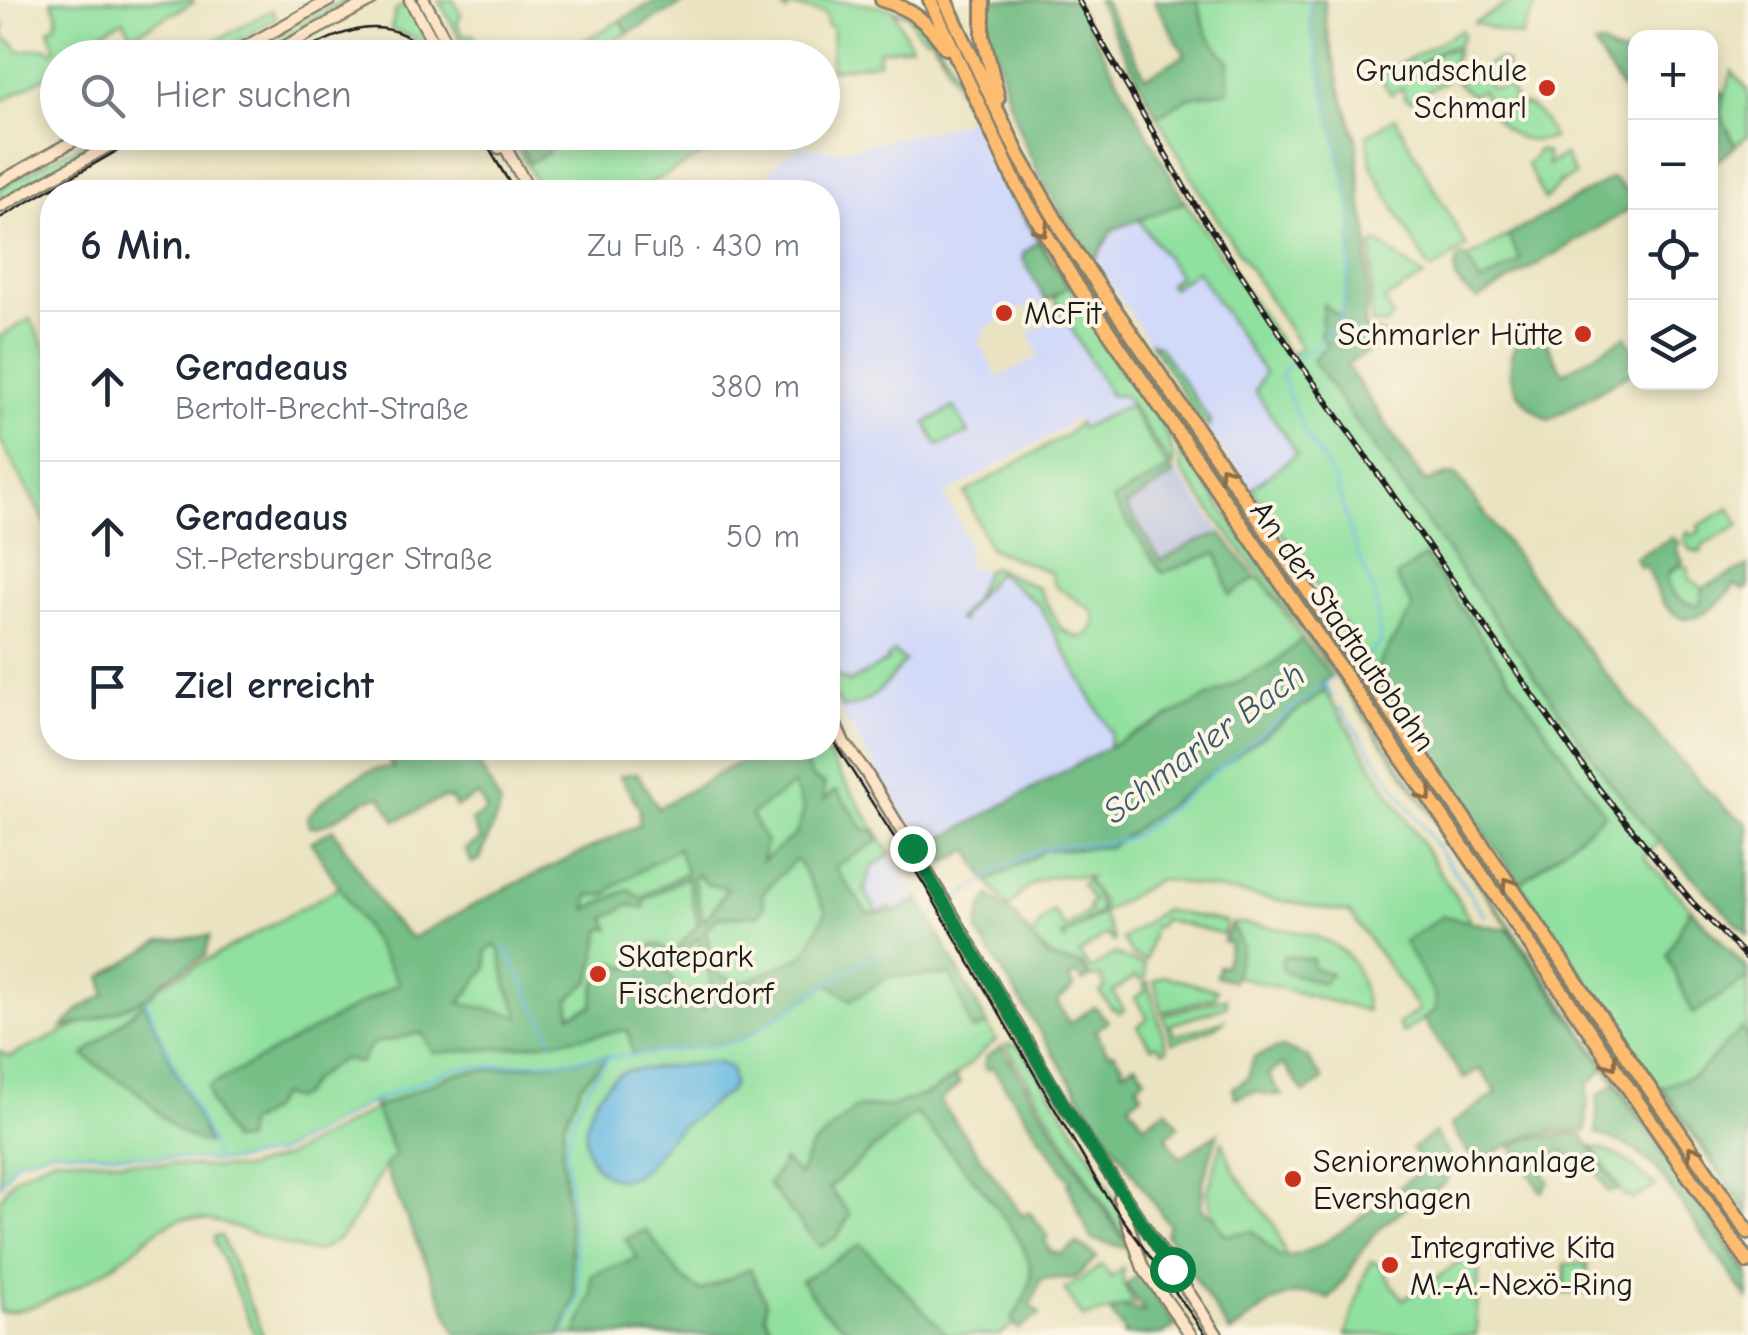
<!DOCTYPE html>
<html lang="de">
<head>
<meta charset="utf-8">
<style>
  body { margin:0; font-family:"Comic Neue",sans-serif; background:#f6f6f7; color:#1f2937 }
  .controls { position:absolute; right:30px; top:30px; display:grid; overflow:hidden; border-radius:20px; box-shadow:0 5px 15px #0003 }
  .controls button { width:90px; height:90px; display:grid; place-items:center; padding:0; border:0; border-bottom:2px solid #e0e1e3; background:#fff; color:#1f2937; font:50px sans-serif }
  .stop { position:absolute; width:30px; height:30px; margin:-22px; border:8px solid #0b8043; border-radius:50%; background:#fff }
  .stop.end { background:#0b8043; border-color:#fff; box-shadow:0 2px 10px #0008 }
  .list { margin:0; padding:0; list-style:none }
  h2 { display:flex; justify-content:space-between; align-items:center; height:130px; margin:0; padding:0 40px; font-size:42px }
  h2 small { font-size:32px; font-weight:400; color:#747a83 }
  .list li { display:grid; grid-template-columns:65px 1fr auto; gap:30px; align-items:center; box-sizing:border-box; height:150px; padding:0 40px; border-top:2px solid #e0e1e3 }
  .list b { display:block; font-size:38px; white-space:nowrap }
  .list p { margin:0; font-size:32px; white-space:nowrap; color:#747a83 }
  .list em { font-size:32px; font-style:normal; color:#747a83 }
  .icon { flex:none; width:55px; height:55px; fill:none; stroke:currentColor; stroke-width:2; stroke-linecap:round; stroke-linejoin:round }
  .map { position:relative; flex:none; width:1748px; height:1335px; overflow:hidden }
  .search { position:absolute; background:#fff; box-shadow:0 5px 15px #0003; left:40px; top:40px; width:800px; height:110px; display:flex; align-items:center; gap:25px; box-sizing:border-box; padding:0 35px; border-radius:55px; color:#747a83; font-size:38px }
  .panel { position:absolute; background:#fff; box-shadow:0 5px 15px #0003; left:40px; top:180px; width:800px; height:580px; border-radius:40px }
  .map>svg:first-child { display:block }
</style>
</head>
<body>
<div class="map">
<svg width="1748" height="1335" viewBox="0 0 1748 1335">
  <rect width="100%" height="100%" fill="#fcf5e5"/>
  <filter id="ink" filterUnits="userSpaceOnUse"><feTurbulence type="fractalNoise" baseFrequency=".01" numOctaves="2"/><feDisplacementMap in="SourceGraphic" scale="20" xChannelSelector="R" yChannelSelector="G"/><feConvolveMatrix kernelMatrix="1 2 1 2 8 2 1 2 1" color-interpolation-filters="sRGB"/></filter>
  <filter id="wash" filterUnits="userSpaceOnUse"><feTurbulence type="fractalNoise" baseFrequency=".0048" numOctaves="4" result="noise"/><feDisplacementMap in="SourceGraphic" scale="40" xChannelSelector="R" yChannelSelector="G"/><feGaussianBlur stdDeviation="2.25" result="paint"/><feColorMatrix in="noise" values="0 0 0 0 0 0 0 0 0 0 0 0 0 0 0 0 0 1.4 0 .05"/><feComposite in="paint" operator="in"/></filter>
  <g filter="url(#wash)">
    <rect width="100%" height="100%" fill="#eae3c1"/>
    <!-- built -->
    <g fill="#d2d9f9">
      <path d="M971 117 1011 197 1068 287 1031 309 1024 307 983 330 984 337 978 340 998 378 1040 356 1028 333 1063 313 1110 395 1125 396 1130 403 1081 428 1074 417 1063 429 944 495 966 536 969 568 997 572 1039 605 1111 733 1108 747 924 850 828 690V192H778L770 167 779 165 781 157 795 150 796 145 841 150 958 124Z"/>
      <path d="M1139 220 1182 280 1196 271 1264 374 1255 391 1297 454 1252 488 1202 422 1095 260 1112 230Z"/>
      <path d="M891 854 919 899 894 913 878 914 864 889 872 867Z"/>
    </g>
    <!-- industrial -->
    <path fill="#bcc3de" d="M1177 473 1223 534 1194 543 1161 561 1126 505Z"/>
    <!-- green -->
    <g fill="#90e09f" stroke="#567e5e" stroke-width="2.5">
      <path d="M51 0H192L194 2 132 35 123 20 79 45 82 52 73 57 58 58 57 70 0 102V19L4 27 3 38 14 43 19 51 46 48 53 51 56 49 49 30 57 23V12Z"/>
      <path d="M343 0H358L255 57 240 58Z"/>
      <path d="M439 0H454L461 15 457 23 463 35H473L485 57H470Z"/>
      <path d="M775 0C816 0 874 0 910 15 958 47 985 147 1015 198 1049 257 1091 312 1121 374L1125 370C1145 399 1177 434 1173 469L1125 396 1110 395 1054 298 1067 286 1011 197 940 51 930 36 926 38 916 30 908 15 894 12 911 46 878 51 879 62 830 70 833 27 828 26 825 13 789 6 787 12 783 10 785 5Z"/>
      <path d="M936 0H939C984 87 1019 176 1071 260L1748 1244V1252L1067 262 1021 182Z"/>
      <path d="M1197 0H1309L1310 23 1353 216 1350 269 1341 318 1324 305 1346 365 1425 482 1448 475 1677 825 1644 857 1748 970V1216L1520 884 1605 814 1425 556 1413 608 1374 672 1252 488 1297 454 1255 391 1264 373 1197 271 1172 288 1169 284 1179 276 1139 220 1185 202 1289 355 1301 348 1203 197 1157 116 1190 97 1229 62 1207 34Z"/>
      <path d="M1514 0H1538L1521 37 1474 23Z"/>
      <path d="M407 3 439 57 415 38 391 29 396 10Z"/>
      <path d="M272 10 276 18 220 52 208 55V45Z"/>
      <path d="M621 20 628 33 582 57 553 58Z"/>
      <path d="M1461 30 1463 35 1457 47C1433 44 1424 68 1403 71L1411 72 1442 50H1457L1446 80 1412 101 1405 98 1402 88 1391 94 1379 76 1396 66 1402 71 1398 65Z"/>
      <path d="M1497 60 1506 63V83L1492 75 1487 81 1488 86 1494 89 1510 87 1515 99 1510 105 1515 109 1521 108 1522 104C1540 109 1545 123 1553 138 1518 149 1503 127 1483 104L1487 101 1481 90 1471 95 1455 81Z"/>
      <path d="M1732 71 1748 91V135L1735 146 1729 130 1723 126 1720 112Z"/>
      <path d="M1395 118 1467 247 1433 270 1429 269 1372 168 1367 135Z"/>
      <path d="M637 132 749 133 742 141 703 155 633 192H542L508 133H623L626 138Z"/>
      <path d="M101 133 108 144 0 203V188Z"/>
      <path d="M1538 150 1547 153 1548 165 1564 155 1575 175 1560 183 1558 180 1559 184 1545 200 1526 163 1532 160Z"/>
      <path d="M1508 236 1522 261 1480 283 1467 259Z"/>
      <path d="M1378 242 1424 277 1384 300 1393 318 1384 325 1371 323 1372 246Z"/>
      <path d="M30 319 52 360V520L46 523 0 440V336Z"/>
      <path d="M1151 343 1159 346 1210 421 1209 427 1202 422Z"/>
      <path d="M1128 405 1169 469 1113 500 1162 573 1217 553 1230 594 1256 578 1262 580 1302 639 1272 665 1108 747 1111 733 1039 605 997 572 961 617 962 621 957 620 974 599 985 572 992 567 1038 588 1061 629 1080 638 1091 632 1096 621 1093 611 1055 586 1050 572 990 549 965 493 1068 434 1078 423 1081 428Z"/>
      <path d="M954 407 969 433 938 446 926 423Z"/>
      <path d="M1179 446 1716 1224 1748 1271V1276L1331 669 1181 471Z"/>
      <path d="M1730 508 1740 525 1704 545 1700 553 1689 549 1684 538 1688 531 1691 536 1700 531 1698 526Z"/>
      <path d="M1679 566 1688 567 1690 579 1703 588 1700 604C1681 607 1669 591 1667 575Z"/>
      <path d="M894 652 905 661C888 681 871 707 842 708L828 685V658L838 677 850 682 889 660 887 657Z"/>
      <path d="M1325 691 1473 924 1443 916 1436 1010 1403 1033 1398 1025 1419 1010 1350 913 1159 879 1102 913 1115 941 1113 942 1107 934 1079 954 1091 970 1114 954 1144 965 1146 977 1140 981 1136 976 1113 992 1124 1010 1119 1013 1115 1008 1112 1009 1100 992 1105 988 1101 976 1091 978 1082 965 1056 960 1032 939 1041 921 1053 911 1065 928 1090 910 1088 906 1093 901 1081 884 1086 881 1096 895 1101 911 1061 936 1067 943 1064 937 1102 913V902L1086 879 1090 877C1050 874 1035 873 1009 908L988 882 1046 850 1110 847Z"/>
      <path d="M773 748H823L891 854 872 867 864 889 878 913 890 907 894 912 919 899 996 1040 915 1113C941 1141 1035 1240 1031 1276 1030 1291 1019 1307 1013 1319L1015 1324 999 1335H560L575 1297 562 1149 564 1124 581 1085 607 1057 376 1109 395 1156C363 1187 363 1232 316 1252 273 1246 234 1220 190 1218 163 1218 139 1247 119 1261 93 1280 32 1314 0 1312V1198L15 1177 54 1157 242 1169 283 1158 375 1109 373 1103 379 1101 372 1102 276 1154 226 1162 53 1150 16 1160 0 1185V1051L8 1057C124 1007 236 945 347 883L412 938 661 815Z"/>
      <path d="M1163 910 1226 922 1223 934 1162 919 1160 926H1154L1146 961 1132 955 1122 939Z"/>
      <path d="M1238 923C1275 929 1334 929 1354 965 1362 978 1364 996 1367 1011L1235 976 1242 946 1231 925Z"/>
      <path d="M1164 976 1217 990 1215 997 1162 1012 1154 981Z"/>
      <path d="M1148 982 1167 1049 1163 1051 1157 1044 1152 1047 1137 1027 1148 1018 1135 998 1146 990 1143 985Z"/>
      <path d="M1226 998 1227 1006 1170 1025 1175 1036 1226 1020 1212 1029 1172 1043 1163 1015Z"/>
      <path d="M1009 1044 1018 1046 1025 1053C1050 1094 1126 1196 1125 1239L1006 1045Z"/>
      <path d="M1222 1141 1235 1173 1275 1226 1290 1268 1237 1284 1207 1195Z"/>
      <path d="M1592 1146 1623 1158 1656 1186 1632 1200 1628 1195 1625 1197Z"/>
      <path d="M215 1236H221L263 1335H255L214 1240Z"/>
      <path d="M1471 1255 1479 1265 1476 1335H1346L1363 1279 1371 1261 1378 1264 1403 1300Z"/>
      <path d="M1565 1264H1587V1293H1564Z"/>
      <path d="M1102 1265 1111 1277 1123 1268V1283L1134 1304 1083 1318 1065 1290Z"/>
    </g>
    <!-- forest -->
    <g fill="#74be86" stroke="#486d51" stroke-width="2.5" fill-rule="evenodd">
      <path d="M657 0H679L682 4 628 33 621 20Z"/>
      <path d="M985 0H1074L1185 202 1112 230 1095 260C1086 246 1076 234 1067 221 1033 171 1008 111 997 52L988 47Z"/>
      <path d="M1097 0H1103L1146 77 1185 55 1154 0H1197L1207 34 1229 62V91L1190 97 1157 116Z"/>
      <path d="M1309 0H1324L1327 31 1340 87 1357 141 1361 202 1368 230 1367 301 1364 328 1384 334 1387 340 1346 365 1425 482 1456 474C1525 568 1592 663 1670 749 1693 774 1718 807 1748 824V935L1659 842 1609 781 1312 360 1327 345 1320 336 1323 305 1341 317 1350 269 1353 216 1310 23Z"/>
      <path d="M1602 45 1615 53 1635 57V110C1622 88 1607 69 1594 46Z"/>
      <path d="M1711 87 1724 93C1718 120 1726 123 1735 146L1711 166Z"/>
      <path d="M514 133H547L549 152 529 163Z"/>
      <path d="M1612 178 1634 197 1632 208 1478 299C1462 290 1448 278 1458 259L1462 256 1467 259 1481 283 1521 261 1508 236Z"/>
      <path d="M1038 241 1068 287 1046 301 1023 259V254Z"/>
      <path d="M1542 334 1563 373 1626 336 1635 353V370L1549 420C1517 402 1499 373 1519 339L1528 342Z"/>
      <path d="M1169 469 1174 475 1126 506 1161 561 1194 543 1221 534 1256 578 1230 595 1217 553 1162 573 1112 500Z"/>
      <path d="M1672 538 1680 543 1676 549 1683 562 1669 571C1662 588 1681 607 1700 604L1703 588 1748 566V588L1744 590 1735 585C1718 607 1688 636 1663 603 1655 593 1652 578 1646 566L1640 567 1635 558Z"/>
      <path d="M1425 556 1605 814 1520 884 1374 672 1413 608 1396 577Z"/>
      <path d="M1302 639 1331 676 1321 683 1325 691 1110 847 1046 850 988 882 969 850 946 862 933 844 1108 747 1272 665Z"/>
      <path d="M383 748H470L501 805 480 859 472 863 465 849 481 840 471 821 487 811 478 795 456 807 451 798 441 799 396 821 381 797C354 798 337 827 309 827L307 817C324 797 366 764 393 768Z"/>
      <path d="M764 748H813L802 759 813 779 824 783V800L837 790C845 805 857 814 864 829L874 831 880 840 835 867 867 913H894L919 899 988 1025 972 1030 951 975 888 977 851 1000 829 984 745 1038 717 1045 633 1055 628 1030 508 1048 433 1053 422 1033 372 1044 360 1063 342 1059 311 1081 302 1095 294 1099 280 1095 269 1111 247 1124 245 1140 231 1141 211 1102 208 1087 399 983 311 842 333 829 389 918 412 938 498 892 639 825 640 809 620 776 637 773 658 808ZM793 785 804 810 796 834 762 861 766 842 751 815ZM678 848 686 872 640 898 629 889 587 909 589 895H606L618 884ZM794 861H798L826 911 806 954 744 983 718 975 705 930 718 917 759 915 764 907 762 894ZM698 875 708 885 728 888 704 922 693 877ZM687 877 698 924 673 954 658 944 647 947 631 968 611 962 595 986 593 1006 571 1015 569 999 591 980 602 929H610L606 918 629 905 644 908 645 900ZM698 938 711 981 704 1010 681 1005 670 992 675 983 665 970ZM495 945 500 951 507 986 520 1016 460 1003 487 968V951Z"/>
      <path d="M990 896 1016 917 1049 959 1081 965 1089 978 1083 982 1077 974 1069 979 1074 988 1057 1001 1069 1023 1095 1007 1108 1021 1095 1031 1108 1053 1114 1052 1123 1065V1071L1136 1064 1145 1077 1137 1085 1142 1094 1129 1104 1144 1124 1167 1109 1179 1126 1166 1137 1180 1158 1218 1133 1203 1181 1201 1208 1214 1216 1225 1235 1253 1231 1279 1257C1321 1258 1385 1197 1419 1172L1424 1164 1412 1149 1434 1133 1450 1156 1446 1182C1423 1198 1394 1212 1375 1234 1356 1256 1350 1277 1329 1299 1287 1281 1264 1310 1230 1333L1166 1234 1169 1225 1089 1110 977 931 981 911Z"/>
      <path d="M1690 909 1748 970V978L1693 1014 1667 955Z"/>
      <path d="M1443 916 1509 930 1605 1068 1588 1085 1586 1131H1556L1529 1136 1479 1160 1472 1159 1450 1125 1497 1093 1480 1069 1464 1079 1423 1019 1436 1010 1435 996 1404 942Z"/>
      <path d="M1231 924 1242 946 1233 981 1216 976 1219 965 1225 966 1230 943 1223 941Z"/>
      <path d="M210 936 205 956 165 979 151 995 133 1004 95 1020 62 1028 80 1009 105 995 102 977 161 941Z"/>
      <path d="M1283 956 1313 959 1312 968 1331 973 1323 983 1283 971 1281 964Z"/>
      <path d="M144 1002 203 1130 208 1143C169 1136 159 1107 131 1087 115 1076 98 1068 84 1055Z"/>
      <path d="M1742 1028 1748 1040V1210L1662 1087 1697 1074Z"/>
      <path d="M1002 1047 1129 1249 1091 1239 1068 1185 1071 1182 992 1067 986 1070 984 1066 986 1057Z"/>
      <path d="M1281 1047 1307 1057 1323 1080 1304 1093 1283 1064 1268 1075 1282 1096 1254 1092 1235 1098 1233 1088 1248 1078 1254 1057Z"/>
      <path d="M608 1056 581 1085 564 1124 562 1149 575 1297 560 1335H457L384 1166 395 1155 375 1108 454 1074Z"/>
      <path d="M955 1077 960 1083 940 1101 1023 1216 1029 1212 1048 1236 1045 1242 1051 1252 1062 1254 1077 1243 1097 1257 1075 1278 1041 1279 1031 1305 1040 1315 1018 1329 1012 1319C1019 1307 1030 1291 1031 1277 1035 1240 941 1141 915 1113L829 1188 850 1214 837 1237 820 1247 768 1185 784 1161 799 1175 811 1147 856 1108 892 1106 930 1093Z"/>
      <path d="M1615 1084 1748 1276V1299L1655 1167 1632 1148 1596 1133 1598 1095Z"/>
      <path d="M1569 1134 1582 1135 1619 1190 1609 1192 1592 1165 1581 1172 1562 1150 1539 1166 1549 1182 1542 1192 1511 1146 1531 1138Z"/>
      <path d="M646 1230 682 1278 701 1291 750 1269 766 1302 765 1315 774 1335H576L591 1294V1275L637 1258 625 1239Z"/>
      <path d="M861 1244 947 1335H856L823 1311 801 1281Z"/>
      <path d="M1140 1273 1176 1325 1163 1335H1123L1125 1332 1110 1312 1121 1307 1145 1312 1126 1285Z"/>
    </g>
    <!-- water -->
    <path fill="#68bae3" stroke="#426b80" stroke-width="2.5" d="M715 1062 731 1067 733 1084 730 1091C711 1104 692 1118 674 1133 659 1147 647 1175 624 1179 616 1180 609 1178 603 1173 568 1147 590 1087 625 1071Z"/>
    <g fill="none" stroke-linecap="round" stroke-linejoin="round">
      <!-- stream -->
      <g stroke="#68bae3" stroke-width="2.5">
        <path d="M1309 0 1310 23 1353 216 1350 269 1341 318 1318 344 1285 368 1281 376 1304 431 1334 478 1357 553 1375 594 1381 643 1368 655"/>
        <path d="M1325 685 1332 696"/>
        <path d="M1340 707 1485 916"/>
        <path d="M952 903C979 884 1018 854 1050 848 1086 841 1100 850 1137 834L1331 678"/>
        <path d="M504 946 553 1040"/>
        <path d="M145 1000 211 1144"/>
        <path d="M213 1149 217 1162"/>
        <path d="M0 1185 16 1160 53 1150 226 1162 276 1154 372 1102 452 1069 633 1055 717 1045 745 1038 946 907"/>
        <path d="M564 1335 580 1297 566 1149C571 1111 587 1086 610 1056"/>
      </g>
    </g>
  </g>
  <g filter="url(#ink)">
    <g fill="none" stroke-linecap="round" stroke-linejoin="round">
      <!-- secondary casing -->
      <g stroke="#83806e" stroke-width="15">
        <g id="secondary">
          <path d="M410 0 442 58"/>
          <path d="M424 0 455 58"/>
          <path d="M225 58 330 0"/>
          <path d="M263 58 372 0"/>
          <path d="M487 132 499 148"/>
          <path d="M497 132 530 192"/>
          <path d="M0 182 89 132"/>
          <path d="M0 207 134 132"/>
          <path d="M828 708 844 743 865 771 944 900 1065 1107 1217 1335"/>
          <path d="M1119 1198 1143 1268 1191 1335"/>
        </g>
      </g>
      <!-- highway casing -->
      <g stroke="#83806e" stroke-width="18">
        <g id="highway">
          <path d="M882 0C912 9 929 23 946 48"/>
          <path d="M930 0 1016 184 1078 287 1748 1262"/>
          <path d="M945 0 1019 156 1070 244 1748 1232"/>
          <path d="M983 0V36L998 98"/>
        </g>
      </g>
      <!-- secondary -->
      <use href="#secondary" stroke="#fee4c6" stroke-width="10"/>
      <!-- highway -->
      <use href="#highway" stroke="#fdbc70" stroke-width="12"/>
      <!-- tram -->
      <g stroke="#1c1c1c" stroke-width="2.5">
        <path d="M288 58C340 33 387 5 433 58"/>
        <path d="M479 132 515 192"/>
        <path d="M0 218 150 132"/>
        <path d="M828 733 925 886 1102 1190 1206 1335"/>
      </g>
      <!-- rail casing -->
      <g stroke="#1c1c1c" stroke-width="6">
        <path id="rail" d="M1078 0 1191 199 1298 360 1599 789 1692 902 1748 959"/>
      </g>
      <!-- rail -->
      <use href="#rail" stroke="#fcf5e5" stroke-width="2.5" stroke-dasharray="8" stroke-linecap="butt"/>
    </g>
    <!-- one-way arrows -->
    <defs><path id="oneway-chevron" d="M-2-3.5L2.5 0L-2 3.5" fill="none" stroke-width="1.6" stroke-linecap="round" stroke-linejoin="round" transform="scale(2.5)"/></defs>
    <g stroke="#8c6c46">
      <use href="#oneway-chevron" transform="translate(1042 230) rotate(60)"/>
      <use href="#oneway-chevron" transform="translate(1225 472) rotate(-125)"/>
      <use href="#oneway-chevron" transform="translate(1426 795) rotate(55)"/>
      <use href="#oneway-chevron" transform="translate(1508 884) rotate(-125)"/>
      <use href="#oneway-chevron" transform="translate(1611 1063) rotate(55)"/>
      <use href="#oneway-chevron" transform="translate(1693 1152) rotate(-125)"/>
    </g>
  </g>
  <g fill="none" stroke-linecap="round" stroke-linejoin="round" filter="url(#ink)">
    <!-- route -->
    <path stroke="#0b8043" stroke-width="12" d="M912 848 1065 1107 1172 1269"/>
  </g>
  <!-- markers -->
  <g fill="#c8321e" stroke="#fcf5e5" stroke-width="4">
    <circle cx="1547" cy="88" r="10"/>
    <circle cx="1004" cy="313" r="10"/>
    <circle cx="1583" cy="334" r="10"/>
    <circle cx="598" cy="974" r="10"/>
    <circle cx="1293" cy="1179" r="10"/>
    <circle cx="1390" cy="1265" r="10"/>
  </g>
  <g text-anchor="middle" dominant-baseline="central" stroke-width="8" stroke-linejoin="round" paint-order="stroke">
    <!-- poi labels -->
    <g font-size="32" fill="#1c1c1c" stroke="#fcf5e5" text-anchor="start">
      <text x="1527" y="70" text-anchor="end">Grundschule<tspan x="1527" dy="37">Schmarl</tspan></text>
      <text x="1024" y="313">McFit</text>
      <text x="1563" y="334" text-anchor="end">Schmarler Hütte</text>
      <text x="618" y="956">Skatepark<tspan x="618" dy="37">Fischerdorf</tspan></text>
      <text x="1313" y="1161">Seniorenwohnanlage<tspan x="1313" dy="37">Evershagen</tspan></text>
      <text x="1410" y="1247">Integrative Kita<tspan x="1410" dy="37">M.-A.-Nexö-Ring</tspan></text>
    </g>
    <!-- street labels -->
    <g font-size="32" fill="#1c1c1c" stroke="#fcf5e5">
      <text transform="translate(1343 626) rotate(55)">An der Stadtautobahn</text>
    </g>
    <!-- water labels -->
    <g font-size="35" font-style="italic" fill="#3a5b6c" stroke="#fcf5e5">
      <text transform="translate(1204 743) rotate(-37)">Schmarler Bach</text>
    </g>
  </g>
</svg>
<div class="controls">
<button>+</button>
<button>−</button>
<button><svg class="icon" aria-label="locate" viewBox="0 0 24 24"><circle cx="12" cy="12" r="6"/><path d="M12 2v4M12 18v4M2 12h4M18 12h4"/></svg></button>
<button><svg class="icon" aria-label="layers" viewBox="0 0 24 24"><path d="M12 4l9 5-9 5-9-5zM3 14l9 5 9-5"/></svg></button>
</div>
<div class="stop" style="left:1172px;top:1269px"></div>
<div class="stop end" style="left:912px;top:848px"></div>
<div class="search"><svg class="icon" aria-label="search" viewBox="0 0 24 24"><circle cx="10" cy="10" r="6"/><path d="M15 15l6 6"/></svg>Hier suchen</div>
<section class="panel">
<h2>6 Min.<small>Zu Fuß · 430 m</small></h2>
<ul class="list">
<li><svg class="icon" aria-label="ahead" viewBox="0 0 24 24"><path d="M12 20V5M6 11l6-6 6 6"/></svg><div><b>Geradeaus</b><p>Bertolt-Brecht-Straße</p></div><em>380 m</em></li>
<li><svg class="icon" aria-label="ahead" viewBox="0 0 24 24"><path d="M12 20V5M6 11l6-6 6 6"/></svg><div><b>Geradeaus</b><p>St.-Petersburger Straße</p></div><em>50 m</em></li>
<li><svg class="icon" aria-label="arrive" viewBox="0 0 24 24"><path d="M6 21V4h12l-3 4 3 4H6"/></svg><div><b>Ziel erreicht</b></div></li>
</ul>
</section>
</div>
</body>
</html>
